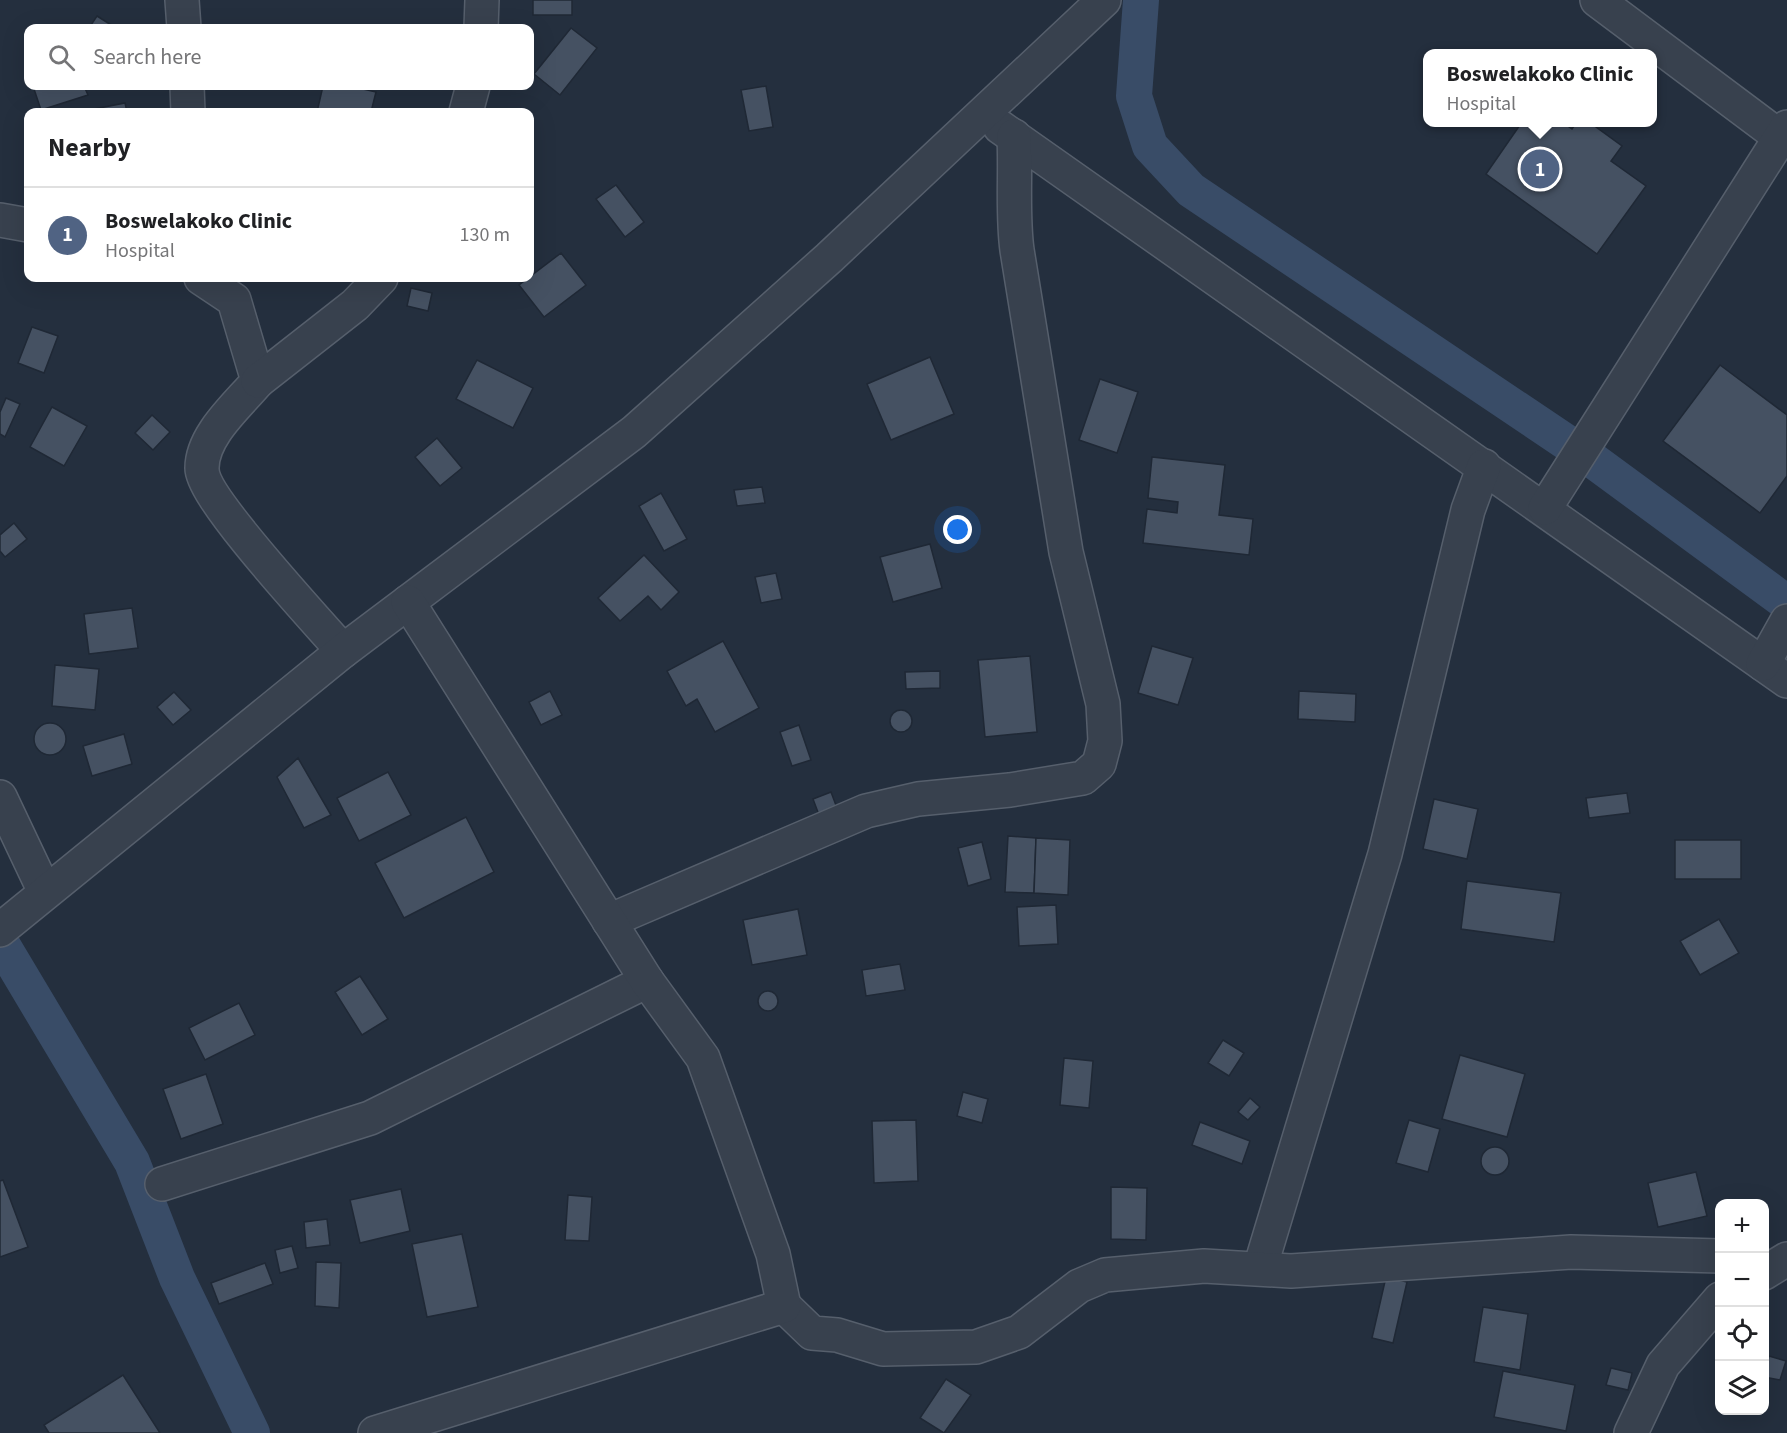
<!DOCTYPE html>
<html lang="en">
<head>
<meta charset="utf-8">
<style>
  body { margin:0; font-family:"Source Sans 3",sans-serif; background:#f2f2f2; color:#202124 }
  .controls { position:absolute; right:18px; bottom:18px; display:grid; overflow:hidden; border-radius:12px; box-shadow:0 6px 24px #0002 }
  .controls button { width:54px; height:54px; display:grid; place-items:center; padding:0; border:0; border-bottom:2px solid #e0e0e0; background:#fff; color:#202124; font:30px sans-serif }
  .you { position:absolute; left:958px; top:530px; width:21px; height:21px; margin:-15px; border:4px solid #fff; border-radius:50%; background:#1a73e8; box-shadow:0 0 0 9px #1a73e833 }
  .badge { display:grid; place-items:center; width:39px; height:39px; border-radius:50%; background:#506383; color:#fff; font-size:20px; font-weight:700 }
  .pin { position:absolute; translate:-50% -50%; border:3px solid #fff; box-shadow:0 2px 6px #0006 }
  .popup { position:absolute; left:1423px; top:49px; width:234px; height:78px; box-sizing:border-box; display:grid; place-content:center; border-radius:12px; background:#fff; filter:drop-shadow(0 2px 4px #0005); font-size:20px; white-space:nowrap; color:#757577 }
  .popup b { font-size:22px; color:#202124 }
  .popup::after { content:''; position:absolute; left:50%; top:100%; margin-left:-12px; border:12px solid transparent; border-top-color:#fff }
  .list { margin:0; padding:0; list-style:none }
  h2 { display:flex; justify-content:space-between; align-items:center; height:78px; margin:0; padding:0 24px; font-size:26px }
  h2 small { font-size:20px; font-weight:400; color:#757577 }
  .list li { display:grid; grid-template-columns:39px 1fr auto; gap:18px; align-items:center; box-sizing:border-box; height:96px; padding:0 24px; border-top:2px solid #e0e0e0 }
  .list b { display:block; font-size:22px; white-space:nowrap }
  .list p { margin:0; font-size:20px; white-space:nowrap; color:#757577 }
  .list em { font-size:20px; font-style:normal; color:#757577 }
  .icon { flex:none; width:33px; height:33px; fill:none; stroke:currentColor; stroke-width:2; stroke-linecap:round; stroke-linejoin:round }
  .map { position:relative; flex:none; width:1787px; height:1433px; overflow:hidden }
  .search { position:absolute; background:#fff; box-shadow:0 6px 24px #0002; left:24px; top:24px; width:510px; height:66px; display:flex; align-items:center; gap:15px; box-sizing:border-box; padding:0 21px; border-radius:12px; color:#757577; font-size:22px }
  .panel { position:absolute; background:#fff; box-shadow:0 6px 24px #0002; left:24px; top:108px; width:510px; height:174px; border-radius:12px }
  .map>svg:first-child { display:block }
</style>
</head>
<body>
<div class="map">
<svg width="1787" height="1433" viewBox="0 0 1787 1433">
  <rect width="100%" height="100%" fill="#242f3e"/>
  <g fill="none" stroke-linecap="round" stroke-linejoin="round">
    <!-- canal -->
    <g stroke="#394c67" stroke-width="36">
      <path d="M1141 0 1134 96 1150 146 1191 190 1566 442"/>
      <path d="M1591 459 1787 603"/>
      <path d="M0 941 132 1162 177 1278 252 1433"/>
    </g>
  </g>
  <!-- building -->
  <g fill="#455162" stroke="#1f2835" stroke-width="1.5">
    <rect x="533" y="0" width="39" height="15"/>
    <path d="M97 16 116 28H89Z"/>
    <path d="M571 28 597 48 560 95 534 74Z"/>
    <path d="M33 86H84L88 95 41 110Z"/>
    <path d="M323 86H350L376 92 371 112H317Z"/>
    <path d="M766 86 773 127 749 131 741 90Z"/>
    <path d="M125 103 127 112H79Z"/>
    <path d="M1522 122H1562L1572 129 1577 122H1589L1622 146 1611 161 1646 186 1597 254 1486 174Z"/>
    <path d="M616 185 644 222 625 237 596 199Z"/>
    <path d="M561 253 586 285 544 317 519 285Z"/>
    <path d="M411 288 432 293 428 311 407 306Z"/>
    <path d="M32 327 58 336 44 373 18 363Z"/>
    <path d="M930 357 954 414 891 440 867 384Z"/>
    <path d="M477 360 533 388 513 428 456 399Z"/>
    <path d="M1720 365 1787 415V476L1760 513 1663 441Z"/>
    <path d="M1100 379 1138 392 1117 453 1079 440Z"/>
    <path d="M6 398 20 404 5 437 0 434V412Z"/>
    <path d="M52 407 87 426 64 466 30 447Z"/>
    <path d="M152 415 170 432 153 450 135 433Z"/>
    <path d="M437 438 462 468 440 486 415 457Z"/>
    <path d="M1152 457 1225 465 1219 515 1253 519 1249 555 1143 543 1147 509 1177 513 1178 502 1148 498Z"/>
    <path d="M762 487 765 503 737 506 734 490Z"/>
    <path d="M661 493 687 539 664 551 639 506Z"/>
    <path d="M14 523 27 539 5 557 0 551V535Z"/>
    <path d="M930 544 942 588 893 602 880 557Z"/>
    <path d="M644 555 679 592 661 610 648 596 620 621 598 598Z"/>
    <path d="M776 573 782 599 761 603 755 577Z"/>
    <path d="M132 608 138 648 89 654 84 614Z"/>
    <path d="M723 641 759 708 715 732 697 699 686 706 667 671Z"/>
    <path d="M1152 646 1193 658 1178 705 1138 693Z"/>
    <path d="M1030 656 1037 732 985 737 978 660Z"/>
    <path d="M55 665 99 669 95 710 52 706Z"/>
    <path d="M940 671V688L906 689 905 672Z"/>
    <path d="M550 691 562 715 541 725 529 702Z"/>
    <path d="M1299 691 1356 694 1355 722 1298 719Z"/>
    <path d="M174 692 191 710 173 725 157 707Z"/>
    <circle cx="901" cy="721" r="11"/>
    <circle cx="50" cy="739" r="16"/>
    <path d="M799 725 811 760 792 766 780 732Z"/>
    <path d="M124 734 132 764 92 776 83 746Z"/>
    <path d="M298 758 331 815 304 828 277 777Z"/>
    <path d="M388 772 411 815 359 841 337 798Z"/>
    <path d="M831 792 837 808 819 815 813 799Z"/>
    <path d="M1627 793 1630 813 1589 818 1586 798Z"/>
    <path d="M1434 799 1478 809 1467 859 1423 849Z"/>
    <path d="M466 817 494 872 404 918 375 863Z"/>
    <path d="M1008 836 1036 838 1034 893 1005 892Z"/>
    <path d="M1036 838 1070 840 1068 895 1034 893Z"/>
    <rect x="1675" y="840" width="66" height="39"/>
    <path d="M982 842 991 879 968 886 958 848Z"/>
    <path d="M1467 881 1561 893 1554 942 1461 929Z"/>
    <path d="M1056 905 1058 944 1019 946 1017 907Z"/>
    <path d="M798 909 807 955 752 965 743 920Z"/>
    <path d="M1719 919 1739 953 1700 975 1680 941Z"/>
    <path d="M900 964 905 990 866 996 862 970Z"/>
    <path d="M360 976 388 1019 362 1035 335 992Z"/>
    <circle cx="768" cy="1001" r="10"/>
    <path d="M239 1003 255 1035 205 1060 189 1028Z"/>
    <path d="M1223 1040 1244 1053 1229 1076 1208 1063Z"/>
    <path d="M1460 1055 1525 1074 1507 1137 1442 1119Z"/>
    <path d="M1064 1058 1093 1061 1089 1108 1060 1105Z"/>
    <path d="M206 1074 223 1124 181 1139 163 1089Z"/>
    <path d="M963 1092 988 1099 982 1123 957 1116Z"/>
    <path d="M1250 1098 1260 1107 1248 1120 1238 1112Z"/>
    <path d="M916 1120 918 1181 874 1183 872 1121Z"/>
    <path d="M1409 1120 1440 1129 1428 1172 1396 1163Z"/>
    <path d="M1200 1122 1250 1141 1242 1164 1192 1145Z"/>
    <circle cx="1495" cy="1161" r="14"/>
    <path d="M1696 1172 1707 1216 1658 1227 1648 1183Z"/>
    <path d="M3 1180 28 1247 0 1257V1181Z"/>
    <path d="M1111 1187 1147 1188 1146 1240 1111 1239Z"/>
    <path d="M401 1189 410 1231 360 1243 350 1200Z"/>
    <path d="M568 1195 592 1197 589 1241 565 1240Z"/>
    <path d="M327 1219 330 1245 306 1248 304 1222Z"/>
    <path d="M462 1234 478 1307 427 1317 412 1244Z"/>
    <path d="M292 1246 298 1268 280 1273 275 1250Z"/>
    <path d="M316 1262 341 1263 339 1308 315 1306Z"/>
    <path d="M265 1263 273 1284 219 1304 211 1283Z"/>
    <path d="M1386 1277 1407 1282 1393 1343 1372 1338Z"/>
    <path d="M1483 1307 1528 1314 1520 1370 1474 1362Z"/>
    <path d="M1769 1356 1786 1361 1780 1380 1764 1377Z"/>
    <path d="M1611 1368 1632 1373 1628 1390 1606 1385Z"/>
    <path d="M1503 1371 1575 1385 1566 1431 1494 1417Z"/>
    <path d="M123 1375 160 1433H49L44 1425Z"/>
    <path d="M946 1379 971 1395 944 1433 920 1418Z"/>
  </g>
  <g fill="none" stroke-linecap="round" stroke-linejoin="round">
    <!-- minor casing -->
    <g stroke="#565f6c" stroke-width="36">
      <g id="minor">
        <path d="M182 0 184 28"/>
        <path d="M1597 0 1780 137"/>
        <path d="M481 28 482 0"/>
        <path d="M187 86 188 112"/>
        <path d="M466 112 473 86"/>
        <path d="M1000 127 1787 681"/>
        <path d="M0 220 28 225"/>
        <path d="M201 278 234 300 258 381C238 405 202 435 202 468 201 497 318 622 343 651"/>
        <path d="M258 381 355 305 381 278"/>
        <path d="M1545 508 1787 127"/>
        <path d="M1763 664 1787 621"/>
        <path d="M0 797 45 892"/>
        <path d="M609 921 866 811 918 799 1010 790 1083 778 1099 764 1105 741 1103 704 1066 552 1017 250C1012 213 1016 174 1014 136"/>
        <path d="M0 930 343 651 634 432 829 258 1104 0"/>
        <path d="M162 1184 370 1118 647 981"/>
        <path d="M1260 1268 1385 854 1468 510 1484 466"/>
        <path d="M1764 1273 1787 1259"/>
        <path d="M784 1306 812 1333 837 1335 883 1349 976 1347 1019 1332 1079 1286 1105 1275 1204 1266 1291 1271 1571 1252 1720 1256"/>
        <path d="M375 1433 784 1306 773 1254 703 1058 647 981 408 602"/>
        <path d="M1631 1433 1663 1365 1720 1299"/>
      </g>
    </g>
    <!-- minor -->
    <use href="#minor" stroke="#38414e" stroke-width="33"/>
  </g>
</svg>
<div class="controls">
<button>+</button>
<button>−</button>
<button><svg class="icon" aria-label="locate" viewBox="0 0 24 24"><circle cx="12" cy="12" r="6"/><path d="M12 2v4M12 18v4M2 12h4M18 12h4"/></svg></button>
<button><svg class="icon" aria-label="layers" viewBox="0 0 24 24"><path d="M12 4l9 5-9 5-9-5zM3 14l9 5 9-5"/></svg></button>
</div>
<div class="you"></div>
<div class="pin badge" style="left:1540px;top:169px">1</div>
<div class="popup"><b>Boswelakoko Clinic</b>Hospital</div>
<div class="search"><svg class="icon" aria-label="search" viewBox="0 0 24 24"><circle cx="10" cy="10" r="6"/><path d="M15 15l6 6"/></svg>Search here</div>
<section class="panel">
<h2>Nearby<small></small></h2>
<ul class="list">
<li><span class="badge">1</span><div><b>Boswelakoko Clinic</b><p>Hospital</p></div><em>130 m</em></li>
</ul>
</section>
</div>
</body>
</html>
